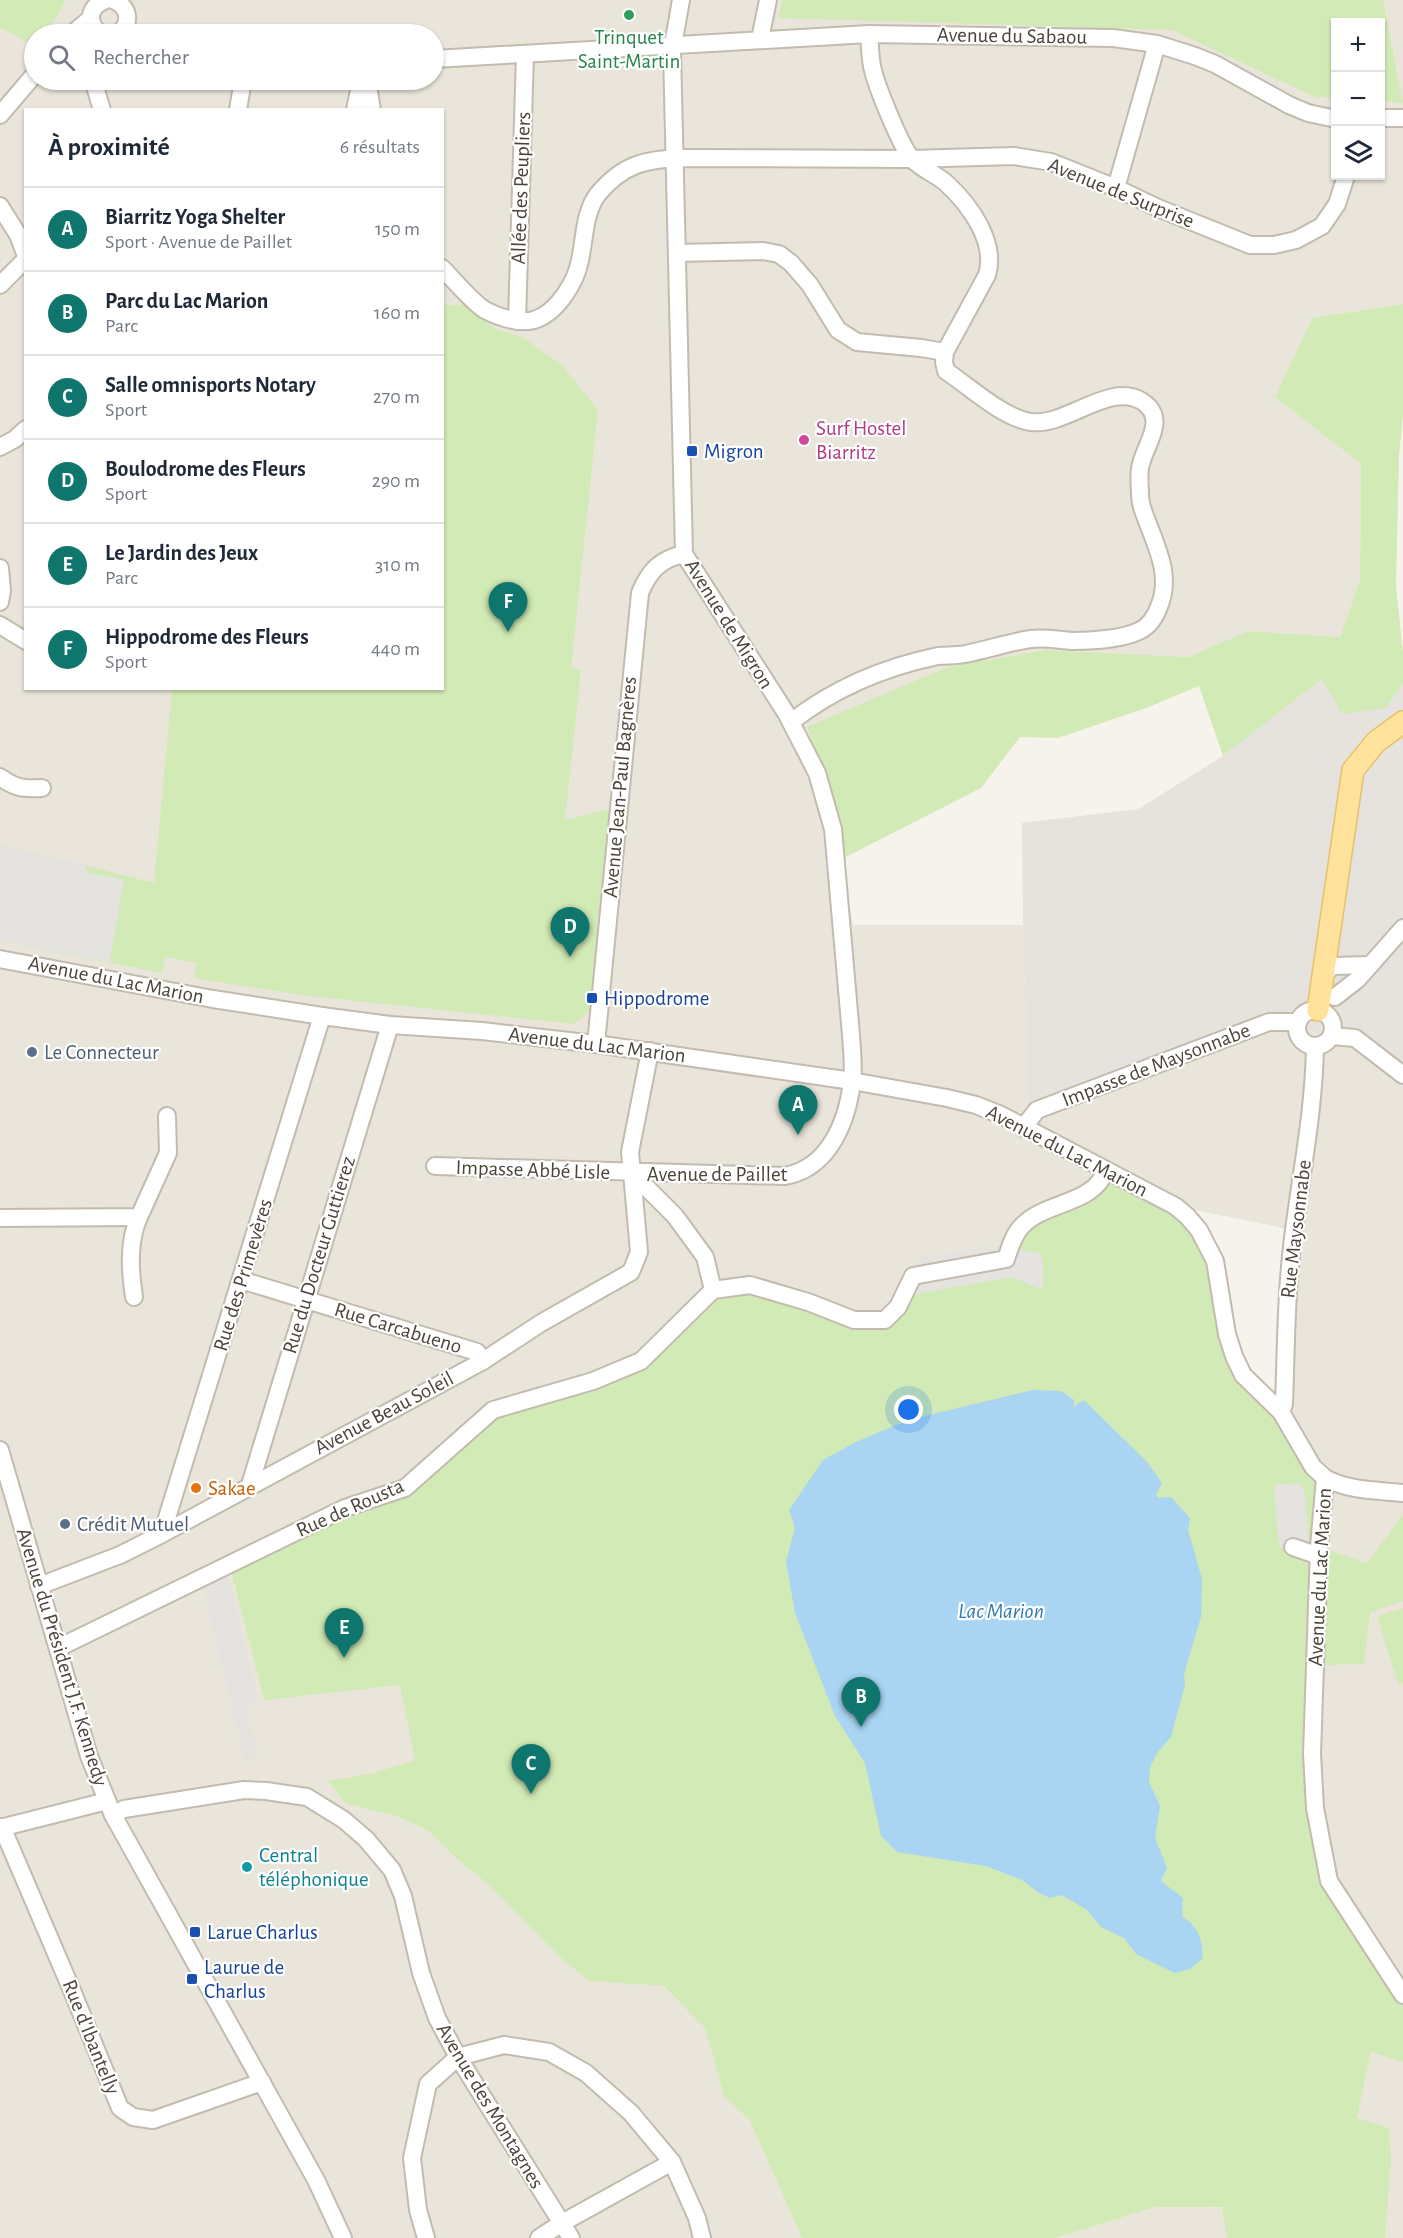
<!DOCTYPE html>
<html lang="fr">
<head>
<meta charset="utf-8">
<style>
  body { margin:0; font-family:"Alegreya Sans",sans-serif; background:#f2f2f3; color:#1f2937 }
  .controls { position:absolute; right:18px; top:18px; display:grid; overflow:hidden; border-radius:0px; box-shadow:0 2px 4px #0004 }
  .controls button { width:54px; height:54px; display:grid; place-items:center; padding:0; border:0; border-bottom:2px solid #e0e1e3; background:#fff; color:#1f2937; font:30px sans-serif }
  .you { position:absolute; left:909px; top:1410px; width:21px; height:21px; margin:-15px; border:4px solid #fff; border-radius:50%; background:#1a73e8; box-shadow:0 0 0 9px #1a73e833 }
  .badge { display:grid; place-items:center; width:39px; height:39px; border-radius:50%; background:#0f766e; color:#fff; font-size:20px; font-weight:700 }
  .pin { position:absolute; translate:-50% -50px; filter:drop-shadow(0 2px 3px #0008) }
  .pin::after { content:''; position:absolute; top:32px; width:21px; height:18px; background:inherit; clip-path:polygon(0 0,100% 0,50% 100%) }
  .list { margin:0; padding:0; list-style:none }
  h2 { display:flex; justify-content:space-between; align-items:center; height:78px; margin:0; padding:0 24px; font-size:26px }
  h2 small { font-size:20px; font-weight:400; color:#747a83 }
  .list li { display:grid; grid-template-columns:39px 1fr auto; gap:18px; align-items:center; box-sizing:border-box; height:84px; padding:0 24px; border-top:2px solid #e0e1e3 }
  .list b { display:block; font-size:22px; white-space:nowrap }
  .list p { margin:0; font-size:20px; white-space:nowrap; color:#747a83 }
  .list em { font-size:20px; font-style:normal; color:#747a83 }
  .icon { flex:none; width:33px; height:33px; fill:none; stroke:currentColor; stroke-width:2; stroke-linecap:round; stroke-linejoin:round }
  .map { position:relative; flex:none; width:1403px; height:2238px; overflow:hidden }
  .search { position:absolute; background:#fff; box-shadow:0 2px 4px #0004; left:24px; top:24px; width:420px; height:66px; display:flex; align-items:center; gap:15px; box-sizing:border-box; padding:0 21px; border-radius:33px; color:#747a83; font-size:22px }
  .panel { position:absolute; background:#fff; box-shadow:0 2px 4px #0004; left:24px; top:108px; width:420px; height:582px; border-radius:0px }
  .map>svg:first-child { display:block }
</style>
</head>
<body>
<div class="map">
<svg width="1403" height="2238" viewBox="0 0 1403 2238">
  <rect width="100%" height="100%" fill="#f6f3ec"/>
  <!-- residential -->
  <g fill="#eae5da" fill-rule="evenodd">
    <path d="M0 0H1403V304L1312 318 1275 397 1361 464 1360 579 1340 637 1248 631 1188 657 1045 650 948 667 833 804 853 925H1023L1028 1103 1271 1016 1359 1049 1403 1088V1514L1367 1564 1319 1547 1274 1395 1303 1232 1195 1210 1127 1181 1006 1259 885 1320 641 1361 405 1488 229 1565 264 1699 400 1685 416 1760 370 1774 329 1781 346 1804 397 1816 427 1830 456 1858 490 1886 564 1961 590 1980 662 1986 705 2027 724 2096 750 2121 802 2238H0ZM1336 22H1380V176H1336ZM34 34H434V80H34ZM26 110H442V688H26Z"/>
    <path d="M1403 1601V1995L1329 1881 1315 1808 1316 1665 1370 1613Z"/>
    <path d="M1371 2052 1403 2062V2238H1055L1156 2207 1338 2208Z"/>
  </g>
  <!-- industrial -->
  <path fill="#e6e2dd" d="M1322 679 1386 708 1403 684V1088L1359 1049 1271 1016 1028 1104 1023 925 1022 823 1138 809 1223 756Z"/>
  <!-- green -->
  <g fill="#d2eab5">
    <path d="M0 0H66L46 34H34V46L0 27Z"/>
    <path d="M782 0H1383L1403 103 1381 101 1380 22H1336L1335 98 1315 97 1172 30 778 18Z"/>
    <path d="M1403 304V416L1399 456 1396 586 1403 653V684L1386 708 1342 714 1322 679 1223 756 1199 686 1146 708 1058 738 1020 737 981 788 842 859 833 804 807 727 948 667 1045 650 1188 657 1248 631 1340 637 1360 579 1361 464 1275 397 1312 318Z"/>
    <path d="M443 305H464L496 329 522 337 562 365 598 410 571 668 581 670 565 820 609 809 589 1011 574 1024 300 995 194 978 196 963 166 957 162 973 0 941V844L154 883 172 689 442 688Z"/>
    <path d="M1106 1170 1199 1230 1234 1356 1325 1478 1319 1547 1367 1563 1403 1514V1601L1370 1613 1364 1664 1316 1665 1312 1754 1329 1881 1403 1995V2062L1371 2052 1357 2118 1389 2128 1391 2160 1385 2238H1227L1222 2207H1156L1055 2238H802L750 2121 724 2096 705 2028 663 1986 590 1981 564 1961 490 1886 456 1858 427 1830 397 1816 346 1804 328 1781 370 1774 415 1760 400 1685 264 1700 229 1564 405 1488 493 1410 641 1361 713 1290 750 1285 885 1320 913 1276 1006 1259 1014 1237 1093 1190Z"/>
    <path d="M1403 1608V1683L1398 1684 1377 1616Z"/>
  </g>
  <!-- parking -->
  <g fill="#e5e3e0">
    <path d="M0 844 85 865 87 872 124 880 110 962 0 941Z"/>
    <path d="M997 1245 1042 1254 1043 1290 1012 1277 911 1295 913 1276 920 1258Z"/>
    <path d="M1298 1483 1304 1489 1309 1545 1279 1548 1274 1485Z"/>
    <path d="M228 1575 259 1701 245 1704 258 1756 245 1762 203 1586Z"/>
  </g>
  <!-- water -->
  <path fill="#a9d4f2" d="M1033 1390 1061 1391 1074 1400V1407L1080 1402 1085 1401 1147 1462 1162 1483 1156 1495 1158 1498 1171 1497 1190 1518 1188 1530 1202 1579 1201 1617 1184 1674 1185 1685 1171 1737 1157 1753 1150 1767 1149 1782 1160 1806 1155 1838 1167 1868 1161 1881 1183 1898 1182 1916C1199 1928 1202 1938 1203 1958L1190 1969 1175 1973 1136 1954 1124 1938 1101 1927 1087 1910 1062 1895 1050 1898 1039 1893 1022 1880 986 1866 897 1852 881 1836 865 1763 835 1716 795 1613 786 1561 795 1528 789 1510 823 1460 856 1442 908 1420Z"/>
  <g fill="none" stroke-linecap="round" stroke-linejoin="round">
    <!-- minor casing -->
    <g stroke="#c2bbae" stroke-width="20">
      <g id="minor">
        <path d="M113 0C129 6 133 24 117 34"/>
        <path d="M72 34 90 19"/>
        <path d="M101 34C86 24 88 6 106 0"/>
        <path d="M760 39 768 0"/>
        <path d="M434 59 869 34 1113 38 1157 44 1195 56 1215 64 1289 105 1308 113 1336 119"/>
        <path d="M93 80 102 110"/>
        <path d="M367 80 372 110"/>
        <path d="M238 110 243 80"/>
        <path d="M355 110 361 80"/>
        <path d="M0 115 34 75"/>
        <path d="M1380 118H1403"/>
        <path d="M1116 188 1157 44"/>
        <path d="M0 206 18 235 26 256"/>
        <path d="M678 253 763 251 779 254 791 263 810 285 838 330 857 342 921 348 945 352"/>
        <path d="M442 268C453 279 473 303 485 310 498 317 519 324 534 320 557 313 576 282 580 260 585 238 584 212 598 194 623 164 646 159 683 158L911 159 1014 156 1051 162 1116 188 1158 208 1250 245H1274L1296 240 1322 226 1337 204 1346 176"/>
        <path d="M0 285 26 259"/>
        <path d="M517 321 525 54"/>
        <path d="M0 447 15 439 26 429"/>
        <path d="M0 568 2 591 0 602"/>
        <path d="M0 625 26 641"/>
        <path d="M791 722C833 689 885 667 938 656 947 655 956 656 965 654 987 650 1009 642 1031 639 1045 637 1058 640 1072 641 1091 641 1122 639 1139 631 1150 626 1156 616 1160 604 1171 575 1157 548 1147 521 1144 513 1140 505 1140 495 1140 486 1138 473 1141 464 1145 445 1168 419 1143 402 1111 380 1066 427 1031 422 1003 418 970 387 946 371L944 362 945 352 987 275C997 242 970 205 946 183 936 174 921 169 912 159 901 147 875 83 872 66 870 56 870 44 869 34"/>
        <path d="M0 777C15 788 23 789 42 788"/>
        <path d="M0 959 213 999 322 1016 390 1025 482 1031 596 1044 852 1081 947 1098 976 1105 1001 1115 1175 1206 1187 1216 1199 1230 1215 1261 1227 1334 1234 1356 1243 1375 1281 1412 1313 1467 1325 1478 1319 1547 1312 1754 1315 1808 1329 1881 1403 1995"/>
        <path d="M1322 977 1332 966 1370 965"/>
        <path d="M1335 997 1358 979 1403 928"/>
        <circle cx="1315" cy="1028" r="18"/>
        <path d="M1332 1036 1355 1038 1403 1075"/>
        <path d="M596 1044 640 593C649 571 660 559 684 554"/>
        <path d="M650 1051 630 1152 632 1173 675 1216 705 1257 713 1290"/>
        <path d="M1023 1128 1037 1110 1269 1022H1298"/>
        <path d="M435 1166 785 1176C829 1168 847 1122 852 1082 854 1067 852 1051 851 1035L833 829 817 773 786 713 684 554 672 51 681 0"/>
        <path d="M0 1218 139 1217 168 1153 167 1116"/>
        <path d="M241 1280 477 1352 483 1361"/>
        <path d="M713 1290 750 1285 808 1302 854 1320H885L898 1307 913 1276 1006 1259C1010 1248 1013 1235 1022 1226 1045 1201 1094 1205 1106 1170"/>
        <path d="M134 1297C130 1270 128 1242 139 1217"/>
        <path d="M1281 1412 1284 1404C1286 1349 1286 1293 1293 1238 1301 1174 1314 1111 1315 1046"/>
        <path d="M0 1450 89 1756 113 1815 316 2180 343 2238"/>
        <path d="M1325 1478C1349 1491 1376 1490 1403 1493"/>
        <path d="M250 1485 390 1025"/>
        <path d="M162 1534 322 1016"/>
        <path d="M1293 1547 1319 1556"/>
        <path d="M39 1586 120 1555 162 1534 483 1361 541 1323 631 1272 639 1252 632 1173"/>
        <path d="M58 1648 345 1508 405 1488 493 1410 593 1381 641 1361 713 1290"/>
        <path d="M113 1815 124 1809 244 1790 266 1791 307 1797 344 1820 366 1839 392 1870 403 1896 421 1973 437 2018 458 2057 571 2238"/>
        <path d="M2 1827 73 1993 120 2108 133 2117 153 2120 262 2082"/>
        <path d="M0 1828 107 1801"/>
        <path d="M426 2238 418 2210 412 2158 428 2084 458 2057 504 2045 549 2052 586 2073 631 2113 672 2162 697 2218 702 2238"/>
        <path d="M539 2238 562 2223 672 2162"/>
      </g>
    </g>
    <!-- major casing -->
    <g stroke="#e6c16a" stroke-width="24">
      <path id="major" d="M1318 1010 1353 770 1376 742 1403 722"/>
    </g>
    <!-- minor -->
    <use href="#minor" stroke="#fff" stroke-width="16"/>
    <!-- major -->
    <use href="#major" stroke="#ffe39c" stroke-width="21"/>
  </g>
  <!-- markers -->
  <circle fill="#2e9e5b" stroke="#fff" stroke-width="2" cx="629" cy="15" r="6"/>
  <circle fill="#d1479c" stroke="#fff" stroke-width="2" cx="804" cy="440" r="6"/>
  <g fill="#1a4fb4" stroke="#fff" stroke-width="2">
    <rect x="686" y="445" width="12" height="12" rx="3"/>
    <rect x="586" y="992" width="12" height="12" rx="3"/>
    <rect x="189" y="1926" width="12" height="12" rx="3"/>
    <rect x="186" y="1973" width="12" height="12" rx="3"/>
  </g>
  <g fill="#5c6f8a" stroke="#fff" stroke-width="2">
    <circle cx="32" cy="1052" r="6"/>
    <circle cx="65" cy="1524" r="6"/>
  </g>
  <circle fill="#e8710a" stroke="#fff" stroke-width="2" cx="196" cy="1488" r="6"/>
  <circle fill="#0f9aa8" stroke="#fff" stroke-width="2" cx="247" cy="1867" r="6"/>
  <g text-anchor="middle" dominant-baseline="central" stroke-width="4.5" stroke-linejoin="round" paint-order="stroke">
    <!-- street labels -->
    <g font-size="21" fill="#4b4439" stroke="#fff">
      <text transform="translate(1012 36) rotate(1)">Avenue du Sabaou</text>
      <text transform="translate(521 188) rotate(-88)">Allée des Peupliers</text>
      <text transform="translate(1121 193) rotate(22)">Avenue de Surprise</text>
      <text transform="translate(729 624) rotate(58)">Avenue de Migron</text>
      <text transform="translate(620 787) rotate(-85)">Avenue Jean-Paul Bagnères</text>
      <text transform="translate(116 980) rotate(11)">Avenue du Lac Marion</text>
      <text transform="translate(597 1045) rotate(7)">Avenue du Lac Marion</text>
      <text transform="translate(1156 1065) rotate(-21)">Impasse de Maysonnabe</text>
      <text transform="translate(1067 1151) rotate(27)">Avenue du Lac Marion</text>
      <text transform="translate(533 1170) rotate(2)">Impasse Abbé Lisle</text>
      <text x="717" y="1174">Avenue de Paillet</text>
      <text transform="translate(1296 1229) rotate(-83)">Rue Maysonnabe</text>
      <text transform="translate(319 1255) rotate(-73)">Rue du Docteur Guttierez</text>
      <text transform="translate(243 1275) rotate(-73)">Rue des Primevères</text>
      <text transform="translate(398 1328) rotate(17)">Rue Carcabueno</text>
      <text transform="translate(384 1413) rotate(-28)">Avenue Beau Soleil</text>
      <text transform="translate(350 1508) rotate(-24)">Rue de Rousta</text>
      <text transform="translate(1320 1577) rotate(-87)">Avenue du Lac Marion</text>
      <text transform="translate(62 1657) rotate(73)">Avenue du Président J.F. Kennedy</text>
      <text transform="translate(91 2037) rotate(68)">Rue d'Ibantelly</text>
      <text transform="translate(490 2106) rotate(59)">Avenue des Montagnes</text>
    </g>
    <!-- leisure labels -->
    <g font-size="21" fill="#27864d" stroke="#fff">
      <text x="629" y="37">Trinquet<tspan x="629" dy="24">Saint-Martin</tspan></text>
    </g>
    <!-- hotel labels -->
    <g font-size="21" fill="#b23c85" stroke="#fff" text-anchor="start">
      <text x="816" y="428">Surf Hostel<tspan x="816" dy="24">Biarritz</tspan></text>
    </g>
    <!-- transit labels -->
    <g font-size="21" fill="#164399" stroke="#fff" text-anchor="start">
      <text x="704" y="451">Migron</text>
      <text x="604" y="998">Hippodrome</text>
      <text x="207" y="1932">Larue Charlus</text>
      <text x="204" y="1967">Laurue de<tspan x="204" dy="24">Charlus</tspan></text>
    </g>
    <!-- service labels -->
    <g font-size="21" fill="#4e5e75" stroke="#fff" text-anchor="start">
      <text x="44" y="1052">Le Connecteur</text>
      <text x="77" y="1524">Crédit Mutuel</text>
    </g>
    <!-- food labels -->
    <g font-size="21" fill="#c56008" stroke="#fff" text-anchor="start">
      <text x="208" y="1488">Sakae</text>
    </g>
    <!-- culture labels -->
    <g font-size="21" fill="#0d838f" stroke="#fff" text-anchor="start">
      <text x="259" y="1855">Central<tspan x="259" dy="24">téléphonique</tspan></text>
    </g>
    <!-- water labels -->
    <g font-size="22" font-style="italic" fill="#2e7ab2" stroke="#fff">
      <text x="1001" y="1611">Lac Marion</text>
    </g>
  </g>
</svg>
<div class="controls">
<button>+</button>
<button>−</button>
<button><svg class="icon" aria-label="layers" viewBox="0 0 24 24"><path d="M12 4l9 5-9 5-9-5zM3 14l9 5 9-5"/></svg></button>
</div>
<div class="you"></div>
<div class="pin badge" style="left:798px;top:1135px">A</div>
<div class="pin badge" style="left:861px;top:1727px">B</div>
<div class="pin badge" style="left:531px;top:1794px">C</div>
<div class="pin badge" style="left:570px;top:957px">D</div>
<div class="pin badge" style="left:344px;top:1658px">E</div>
<div class="pin badge" style="left:508px;top:632px">F</div>
<div class="search"><svg class="icon" aria-label="search" viewBox="0 0 24 24"><circle cx="10" cy="10" r="6"/><path d="M15 15l6 6"/></svg>Rechercher</div>
<section class="panel">
<h2>À proximité<small>6 résultats</small></h2>
<ul class="list">
<li><span class="badge">A</span><div><b>Biarritz Yoga Shelter</b><p>Sport · Avenue de Paillet</p></div><em>150 m</em></li>
<li><span class="badge">B</span><div><b>Parc du Lac Marion</b><p>Parc</p></div><em>160 m</em></li>
<li><span class="badge">C</span><div><b>Salle omnisports Notary</b><p>Sport</p></div><em>270 m</em></li>
<li><span class="badge">D</span><div><b>Boulodrome des Fleurs</b><p>Sport</p></div><em>290 m</em></li>
<li><span class="badge">E</span><div><b>Le Jardin des Jeux</b><p>Parc</p></div><em>310 m</em></li>
<li><span class="badge">F</span><div><b>Hippodrome des Fleurs</b><p>Sport</p></div><em>440 m</em></li>
</ul>
</section>
</div>
</body>
</html>
